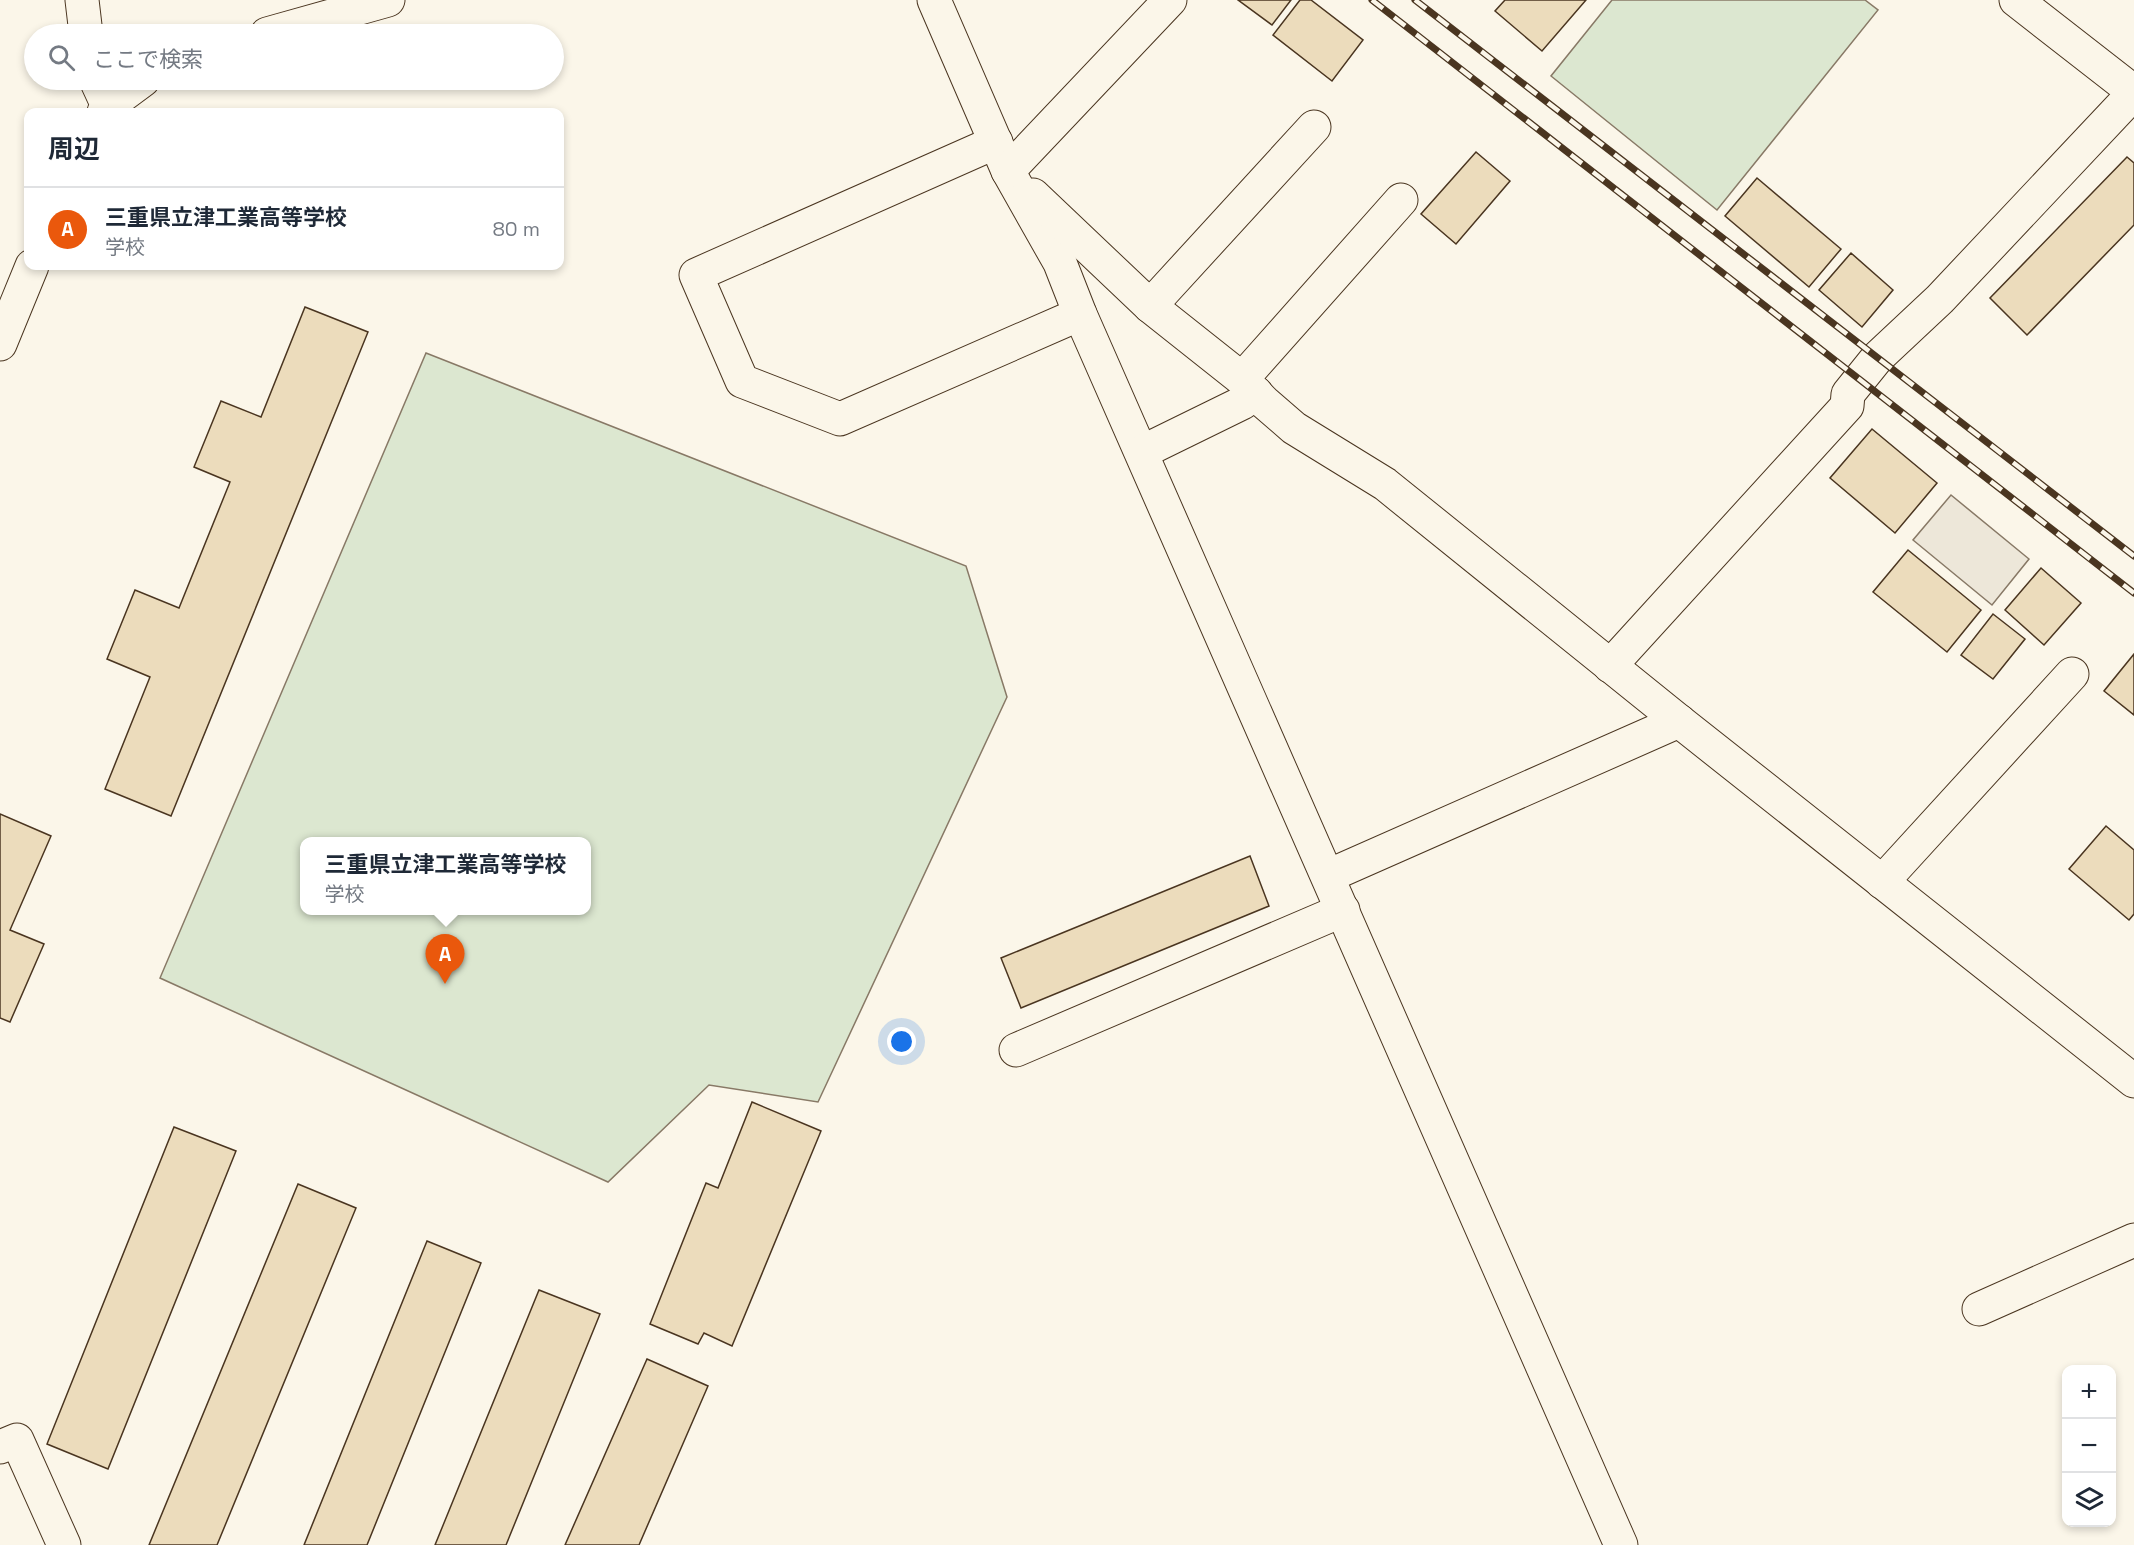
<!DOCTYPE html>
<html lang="ja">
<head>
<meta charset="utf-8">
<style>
  body { margin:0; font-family:"Space Grotesk","Noto Sans JP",sans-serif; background:#f6f6f7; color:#1f2937 }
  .controls { position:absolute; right:18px; bottom:18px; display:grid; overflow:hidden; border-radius:12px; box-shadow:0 3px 9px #0003 }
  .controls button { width:54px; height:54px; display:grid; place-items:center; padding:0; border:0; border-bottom:2px solid #e0e1e3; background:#fff; color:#1f2937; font:30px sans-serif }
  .you { position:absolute; left:902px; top:1042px; width:21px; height:21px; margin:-15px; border:4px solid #fff; border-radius:50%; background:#1a73e8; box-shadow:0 0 0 9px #1a73e833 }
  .badge { display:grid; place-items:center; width:39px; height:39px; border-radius:50%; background:#ea580c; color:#fff; font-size:20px; font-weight:700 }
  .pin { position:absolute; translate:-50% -50px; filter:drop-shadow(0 2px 3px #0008) }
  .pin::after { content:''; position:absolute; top:32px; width:21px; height:18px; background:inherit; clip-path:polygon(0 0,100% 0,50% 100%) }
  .popup { position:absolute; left:300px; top:837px; width:291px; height:78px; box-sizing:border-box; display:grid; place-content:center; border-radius:12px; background:#fff; filter:drop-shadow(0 2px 4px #0005); font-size:20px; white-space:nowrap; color:#747a83 }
  .popup b { font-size:22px; color:#1f2937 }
  .popup::after { content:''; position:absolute; left:50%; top:100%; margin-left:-12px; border:12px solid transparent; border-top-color:#fff }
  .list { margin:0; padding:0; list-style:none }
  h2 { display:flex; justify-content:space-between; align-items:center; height:78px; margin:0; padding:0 24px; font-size:26px }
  h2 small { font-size:20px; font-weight:400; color:#747a83 }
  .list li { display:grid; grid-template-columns:39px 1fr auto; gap:18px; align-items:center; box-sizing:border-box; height:84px; padding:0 24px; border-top:2px solid #e0e1e3 }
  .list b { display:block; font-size:22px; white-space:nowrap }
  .list p { margin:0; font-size:20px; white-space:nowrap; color:#747a83 }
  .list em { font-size:20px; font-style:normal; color:#747a83 }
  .icon { flex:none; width:33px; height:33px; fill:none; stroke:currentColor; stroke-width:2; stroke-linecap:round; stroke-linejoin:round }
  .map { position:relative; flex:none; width:2134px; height:1545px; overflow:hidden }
  .search { position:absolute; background:#fff; box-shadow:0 3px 9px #0003; left:24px; top:24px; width:540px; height:66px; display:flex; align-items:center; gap:15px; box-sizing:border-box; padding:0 21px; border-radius:33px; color:#747a83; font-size:22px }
  .panel { position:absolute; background:#fff; box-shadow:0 3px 9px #0003; left:24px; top:108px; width:540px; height:162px; border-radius:12px }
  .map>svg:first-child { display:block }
</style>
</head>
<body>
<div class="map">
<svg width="2134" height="1545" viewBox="0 0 2134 1545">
  <rect width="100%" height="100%" fill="#fbf6e9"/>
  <!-- green -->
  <g fill="#dce7d0" stroke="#887966" stroke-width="1.5" fill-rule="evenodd">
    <path d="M1612 0H1865L1878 10 1717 210 1551 76Z"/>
    <path d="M426 353 966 566 1007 697 818 1102 709 1085 608 1182 160 978ZM304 842H586V910H304Z"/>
  </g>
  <!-- parking -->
  <path fill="#ede7d9" stroke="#887966" stroke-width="1.5" d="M1951 495 2029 559 1992 605 1913 540Z"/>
  <!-- building -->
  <g fill="#ecdcbc" stroke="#4a3520" stroke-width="1.5">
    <path d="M1238 0H1291L1272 25Z"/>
    <path d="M1300 0H1311L1363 40 1332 81 1273 35Z"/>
    <path d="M1505 0H1586L1542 51 1495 11Z"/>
    <path d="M1476 152 1510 181 1456 244 1421 214Z"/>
    <path d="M2127 157 2134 163V225L2027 335 1990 298Z"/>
    <path d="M1757 178 1841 249 1809 287 1725 216Z"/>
    <path d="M1851 253 1893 290 1862 327 1819 290Z"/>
    <path d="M305 307 368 332 171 816 105 789 150 677 107 659 135 590 179 608 230 482 194 467 221 401 261 417Z"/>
    <path d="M1872 429 1937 483 1895 533 1830 478Z"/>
    <path d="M1908 550 1981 610 1947 652 1873 592Z"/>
    <path d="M2041 568 2081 603 2044 645 2005 610Z"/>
    <path d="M1993 614 2025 639 1993 679 1961 655Z"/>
    <path d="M2134 654V715L2104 691Z"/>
    <path d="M0 814 51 836 10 930 44 944 10 1022 0 1018Z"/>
    <path d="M2106 826 2134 850V914L2129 920 2069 869Z"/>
    <path d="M1250 856 1269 906 1021 1008 1001 958Z"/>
    <path d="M752 1102 821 1131 732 1346 704 1333 698 1344 650 1324 706 1183 718 1188Z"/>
    <path d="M174 1127 236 1151 108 1469 47 1444Z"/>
    <path d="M298 1184 356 1208 217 1545H149Z"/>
    <path d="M427 1241 481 1263 367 1545H304Z"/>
    <path d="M539 1290 600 1314 506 1545H435Z"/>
    <path d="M647 1359 708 1386 639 1545H565Z"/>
  </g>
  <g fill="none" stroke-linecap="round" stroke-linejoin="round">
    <!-- minor casing -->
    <g stroke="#4a3520" stroke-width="35">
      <g id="minor">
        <path d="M82 0 86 34"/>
        <path d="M934 0 1008 171 1060 263 1080 314 1621 1545"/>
        <path d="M2016 0 2134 92"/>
        <path d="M267 34 388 0"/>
        <path d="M96 80 108 106"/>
        <path d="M104 112 108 106 143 80"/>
        <path d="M996 142 696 275 742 381 840 419 1080 314"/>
        <path d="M1008 171 1170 0"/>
        <path d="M1033 195 1150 306 1242 379 1264 402 1294 428 1385 484 1679 721 2134 1081"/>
        <path d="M1150 306 1314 127"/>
        <path d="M0 344 32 266"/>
        <path d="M1242 379 1401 200"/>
        <path d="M1142 452 1242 403 1256 393"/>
        <path d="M1610 666 1847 406 1848 394 1877 358 1940 299 2134 93"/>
        <path d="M1328 876 1679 721"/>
        <path d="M1882 882 2072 674"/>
        <path d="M1016 1050 1343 910"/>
        <path d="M1979 1309 2134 1240"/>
        <path d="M0 1447 17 1440 64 1545"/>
      </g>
    </g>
    <!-- minor -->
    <use href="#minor" stroke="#fbf6e9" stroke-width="33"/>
    <!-- rail casing -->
    <g stroke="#4a3520" stroke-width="7">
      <g id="rail">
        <path d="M1372 0 2134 593"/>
        <path d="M1415 0 2134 556"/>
      </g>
    </g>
    <!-- rail -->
    <use href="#rail" stroke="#fbf6e9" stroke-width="4.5" stroke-dasharray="14" stroke-linecap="butt"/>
  </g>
</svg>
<div class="controls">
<button>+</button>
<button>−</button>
<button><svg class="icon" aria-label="layers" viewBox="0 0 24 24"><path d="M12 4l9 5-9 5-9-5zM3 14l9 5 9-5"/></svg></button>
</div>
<div class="you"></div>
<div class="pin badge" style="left:445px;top:984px">A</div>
<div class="popup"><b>三重県立津工業高等学校</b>学校</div>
<div class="search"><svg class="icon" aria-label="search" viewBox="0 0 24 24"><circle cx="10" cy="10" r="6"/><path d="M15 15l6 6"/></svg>ここで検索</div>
<section class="panel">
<h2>周辺<small></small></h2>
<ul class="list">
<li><span class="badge">A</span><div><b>三重県立津工業高等学校</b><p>学校</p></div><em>80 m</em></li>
</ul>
</section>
</div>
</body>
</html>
